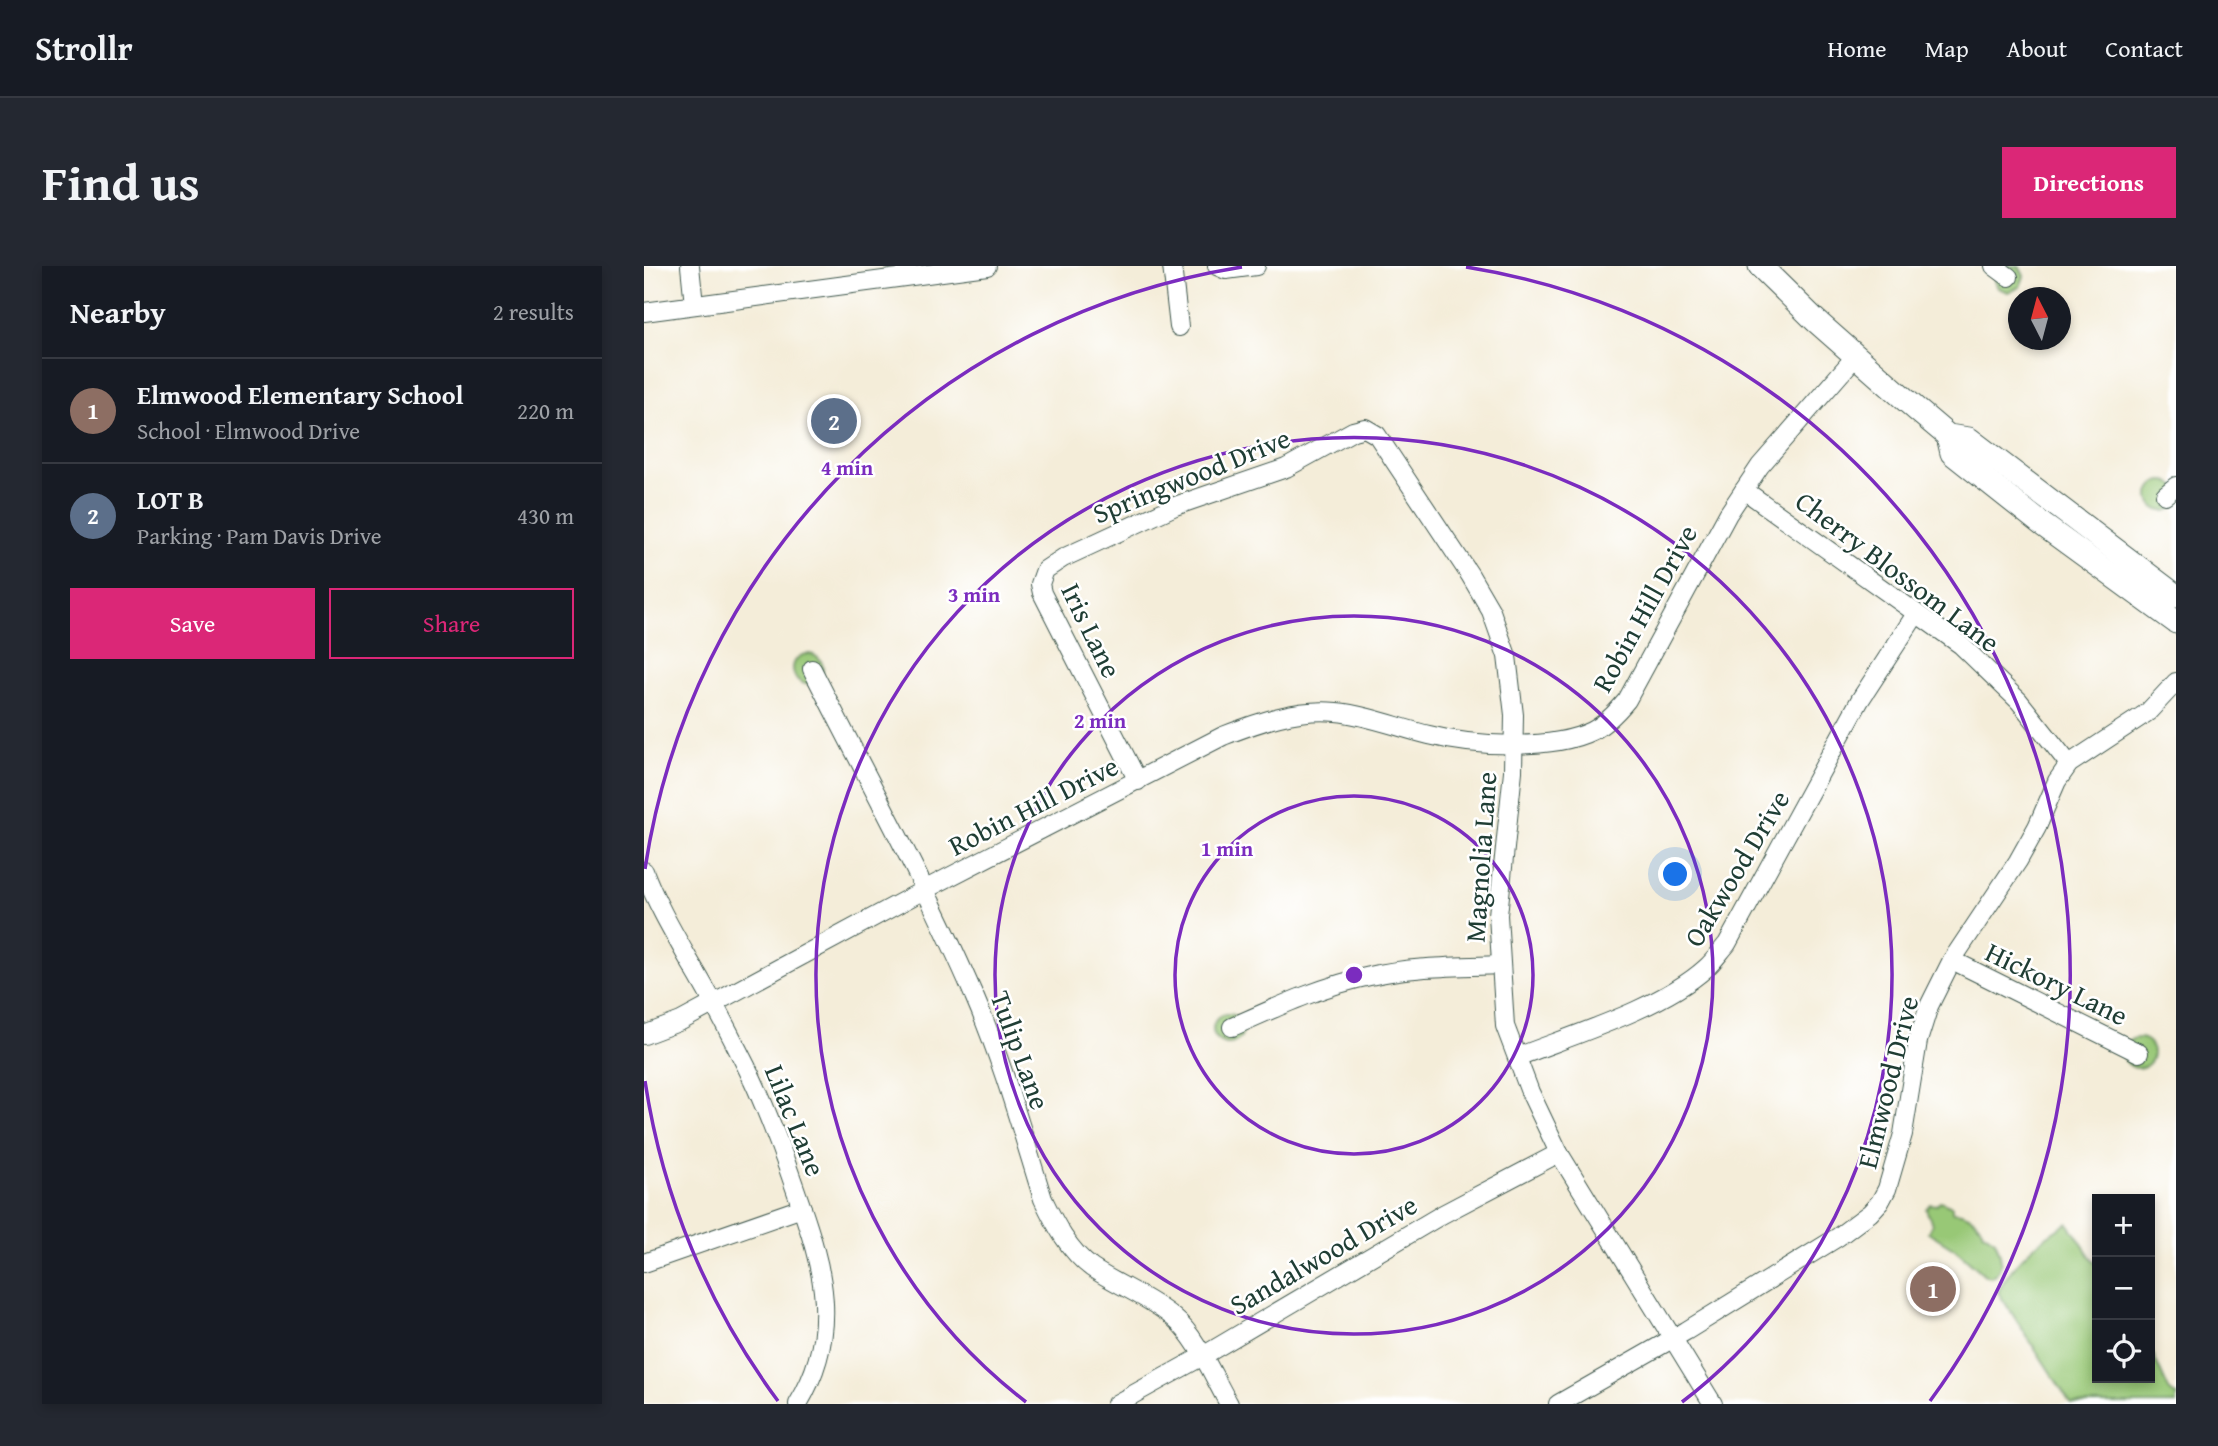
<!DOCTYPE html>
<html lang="en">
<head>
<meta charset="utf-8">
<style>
  body { margin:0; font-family:"Gentium Book Plus",serif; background:#242831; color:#f1f3f6 }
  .controls { position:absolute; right:21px; bottom:21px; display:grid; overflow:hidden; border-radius:0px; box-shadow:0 4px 10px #0003 }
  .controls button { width:63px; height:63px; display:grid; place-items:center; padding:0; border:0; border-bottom:2px solid #363941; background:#171b24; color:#f1f3f6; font:35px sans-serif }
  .compass { position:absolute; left:1364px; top:21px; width:63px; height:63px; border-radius:50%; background:#171b24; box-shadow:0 4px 10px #0003; rotate:354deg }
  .you { position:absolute; left:1032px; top:609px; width:24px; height:24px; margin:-18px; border:5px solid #fff; border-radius:50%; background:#1a73e8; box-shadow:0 0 0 10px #1a73e833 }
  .badge { display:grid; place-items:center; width:46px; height:46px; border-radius:50%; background:#db2777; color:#fff; font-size:23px; font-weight:700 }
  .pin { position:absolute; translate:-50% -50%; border:4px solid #fff; box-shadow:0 2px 7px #0006 }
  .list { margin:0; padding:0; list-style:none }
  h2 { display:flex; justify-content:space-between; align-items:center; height:91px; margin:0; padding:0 28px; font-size:30px }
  h2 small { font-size:23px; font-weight:400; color:#9ea1a6 }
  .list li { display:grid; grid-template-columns:46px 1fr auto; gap:21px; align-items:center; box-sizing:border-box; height:105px; padding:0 28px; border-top:2px solid #363941 }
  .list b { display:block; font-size:26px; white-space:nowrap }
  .list p { margin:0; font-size:23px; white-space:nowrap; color:#9ea1a6 }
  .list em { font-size:23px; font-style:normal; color:#9ea1a6 }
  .actions { display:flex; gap:14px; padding:21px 28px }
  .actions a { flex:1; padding:16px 0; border:2px solid #db2777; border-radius:0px; text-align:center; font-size:24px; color:#db2777 }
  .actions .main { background:#db2777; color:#fff }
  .icon { flex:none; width:38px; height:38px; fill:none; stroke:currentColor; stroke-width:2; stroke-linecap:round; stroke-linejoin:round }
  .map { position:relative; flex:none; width:1532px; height:1138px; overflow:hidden; border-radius:0px }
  header { display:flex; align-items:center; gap:42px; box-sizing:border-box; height:98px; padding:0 35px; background:#171b24; border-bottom:2px solid #363941 }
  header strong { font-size:33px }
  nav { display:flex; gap:38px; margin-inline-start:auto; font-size:24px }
  .intro { display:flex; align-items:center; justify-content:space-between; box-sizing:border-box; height:168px; padding:0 42px }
  h1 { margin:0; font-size:49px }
  .button { padding:18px 32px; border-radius:0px; background:#db2777; color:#fff; font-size:24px; font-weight:700 }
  main { display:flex; gap:42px; padding:0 42px }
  aside { flex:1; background:#171b24; border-radius:0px; box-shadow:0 4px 10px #0003 }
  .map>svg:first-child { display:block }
</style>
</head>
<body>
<header>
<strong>Strollr</strong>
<nav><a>Home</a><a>Map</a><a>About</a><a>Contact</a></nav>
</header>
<div class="intro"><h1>Find us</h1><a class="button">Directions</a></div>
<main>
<aside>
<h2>Nearby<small>2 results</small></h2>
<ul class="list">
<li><span class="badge" style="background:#8d6e63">1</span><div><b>Elmwood Elementary School</b><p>School · Elmwood Drive</p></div><em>220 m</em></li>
<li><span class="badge" style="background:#5c6f8a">2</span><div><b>LOT B</b><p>Parking · Pam Davis Drive</p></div><em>430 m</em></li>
</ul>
<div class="actions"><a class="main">Save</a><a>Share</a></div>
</aside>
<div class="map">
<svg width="1532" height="1138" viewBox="0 0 1532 1138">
  <rect width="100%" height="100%" fill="#fff"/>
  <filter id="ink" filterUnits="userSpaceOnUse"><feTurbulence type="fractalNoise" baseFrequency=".0143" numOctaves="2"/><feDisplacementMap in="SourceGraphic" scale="14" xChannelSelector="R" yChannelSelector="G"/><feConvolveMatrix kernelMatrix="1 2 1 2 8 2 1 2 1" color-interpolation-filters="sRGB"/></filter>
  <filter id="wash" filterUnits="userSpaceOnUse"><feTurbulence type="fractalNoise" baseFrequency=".00686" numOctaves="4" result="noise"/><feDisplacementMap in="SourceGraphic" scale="28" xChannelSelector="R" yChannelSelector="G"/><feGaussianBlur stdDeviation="1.57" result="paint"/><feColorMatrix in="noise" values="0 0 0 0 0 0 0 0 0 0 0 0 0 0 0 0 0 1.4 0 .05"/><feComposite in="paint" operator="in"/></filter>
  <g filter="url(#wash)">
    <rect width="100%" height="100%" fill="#f4edd9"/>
    <!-- green -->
    <g fill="#98c876" stroke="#5c8255" stroke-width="2">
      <path d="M1353 0H1375L1380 10 1376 21 1364 26 1354 22 1349 10Z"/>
      <circle cx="1520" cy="230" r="15"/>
      <circle cx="164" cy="403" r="15"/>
      <circle cx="584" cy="763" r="15"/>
      <circle cx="1494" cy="787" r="15"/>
      <path d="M1296 935 1308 940V946C1322 946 1334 953 1339 966L1351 974C1357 988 1362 1003 1347 1011L1342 1010 1311 983 1284 966 1288 958 1282 943 1286 938 1292 939Z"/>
      <path d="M1424 957 1453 1000V1112H1506V1082L1525 1124 1532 1130V1138H1427L1354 1026C1370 994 1393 975 1424 957Z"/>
    </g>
  </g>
  <g filter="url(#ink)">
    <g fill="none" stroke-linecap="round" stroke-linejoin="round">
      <!-- minor casing -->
      <g stroke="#3f574d" stroke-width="20">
        <g id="minor">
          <path d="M46 0 50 39"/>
          <path d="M528 0 535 61"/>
          <path d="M573 0 582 4 612 0"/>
          <path d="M1350 0 1365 11"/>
          <path d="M0 46 343 0"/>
          <path d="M1100 224 1317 379 1375 435 1425 498"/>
          <path d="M1521 229 1532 220"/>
          <path d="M168 403C223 512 283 620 331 732 359 797 378 866 399 933 411 958 425 985 448 1002 475 1020 505 1031 530 1052 553 1071 570 1112 585 1138"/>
          <path d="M494 515 398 327 396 318 401 304 419 292 531 240 642 202 709 165 721 162 733 169 826 309 847 345 863 390 870 449 869 505 854 649 861 760 886 826 915 887 1069 1138"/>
          <path d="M0 605C12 637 29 666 46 696 64 726 81 758 97 790 120 834 137 881 153 928 179 1002 198 1065 154 1138"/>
          <path d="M1308 694 1495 787"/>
          <path d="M588 761C633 741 678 720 726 710 768 700 813 701 856 699"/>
          <path d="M0 769 37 755 280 624 579 470C615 456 653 442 692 446 724 449 755 462 785 469 828 480 907 485 948 465 962 458 973 446 983 434L1084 248 1116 200 1211 91"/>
          <path d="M873 791C929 769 1018 742 1062 702 1070 695 1076 686 1083 678L1216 434 1272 348"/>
          <path d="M0 997 158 942"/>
          <path d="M472 1138 557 1091 799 948 915 887"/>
          <path d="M914 1138 1042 1065 1194 971 1226 947 1236 936 1243 923 1259 868 1274 775 1285 740 1308 694 1374 595 1393 561 1413 515 1425 498 1504 446 1532 416"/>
        </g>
      </g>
      <!-- major casing -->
      <g stroke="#3f574d" stroke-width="25">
        <g id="major">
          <path d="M1116 0 1171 54 1272 143 1304 170 1325 173 1532 330"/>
          <path d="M1304 170 1308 187 1399 259 1532 356"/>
        </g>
      </g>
      <!-- minor -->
      <use href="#minor" stroke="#fff" stroke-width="18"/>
      <!-- major -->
      <use href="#major" stroke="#fff" stroke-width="23"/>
    </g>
  </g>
  <!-- distance rings -->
  <g fill="none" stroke="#7b2cbf" stroke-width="3.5">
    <circle cx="710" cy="709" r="179"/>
    <circle cx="710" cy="709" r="359"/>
    <path d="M382 1136A538 538 0 1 1 1038 1136"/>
    <path d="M134 1135A717 717 0 0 1 1 815M1 603A717 717 0 0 1 598 1M822 1A717 717 0 0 1 1286 1135"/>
  </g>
  <g text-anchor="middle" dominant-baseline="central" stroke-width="5" stroke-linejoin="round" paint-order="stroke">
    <!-- street labels -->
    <g font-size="28" fill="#1f3d34" stroke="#fff">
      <text transform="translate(547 209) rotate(-22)">Springwood Drive</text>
      <text transform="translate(1254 305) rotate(37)">Cherry Blossom Lane</text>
      <text transform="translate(1000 342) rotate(-61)">Robin Hill Drive</text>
      <text transform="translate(448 364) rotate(64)">Iris Lane</text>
      <text transform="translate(389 539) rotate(-27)">Robin Hill Drive</text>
      <text transform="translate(836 591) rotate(-86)">Magnolia Lane</text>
      <text transform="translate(1092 602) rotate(-59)">Oakwood Drive</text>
      <text transform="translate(1413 717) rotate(26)">Hickory Lane</text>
      <text transform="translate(377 784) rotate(70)">Tulip Lane</text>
      <text transform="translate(1243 816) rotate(-76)">Elmwood Drive</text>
      <text transform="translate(152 854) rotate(68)">Lilac Lane</text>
      <text transform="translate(679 988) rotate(-30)">Sandalwood Drive</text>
    </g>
  </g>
  <circle cx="710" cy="709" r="10" fill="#7b2cbf" stroke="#fff" stroke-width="3.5"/>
  <g font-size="21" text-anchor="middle" font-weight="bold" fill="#7b2cbf" stroke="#fff" stroke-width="5" stroke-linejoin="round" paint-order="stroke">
    <text x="203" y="209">4 min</text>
    <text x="330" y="336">3 min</text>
    <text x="456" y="462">2 min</text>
    <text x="583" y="590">1 min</text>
  </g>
</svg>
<div class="controls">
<button>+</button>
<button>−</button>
<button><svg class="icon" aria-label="locate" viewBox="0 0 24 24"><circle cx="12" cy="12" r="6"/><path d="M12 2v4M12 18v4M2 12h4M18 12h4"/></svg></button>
</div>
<svg class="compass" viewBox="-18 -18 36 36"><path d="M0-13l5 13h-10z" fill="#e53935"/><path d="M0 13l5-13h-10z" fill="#9ea1a6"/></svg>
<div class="you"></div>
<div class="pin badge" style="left:1289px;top:1023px;background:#8d6e63">1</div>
<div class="pin badge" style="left:190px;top:155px;background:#5c6f8a">2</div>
</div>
</main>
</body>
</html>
